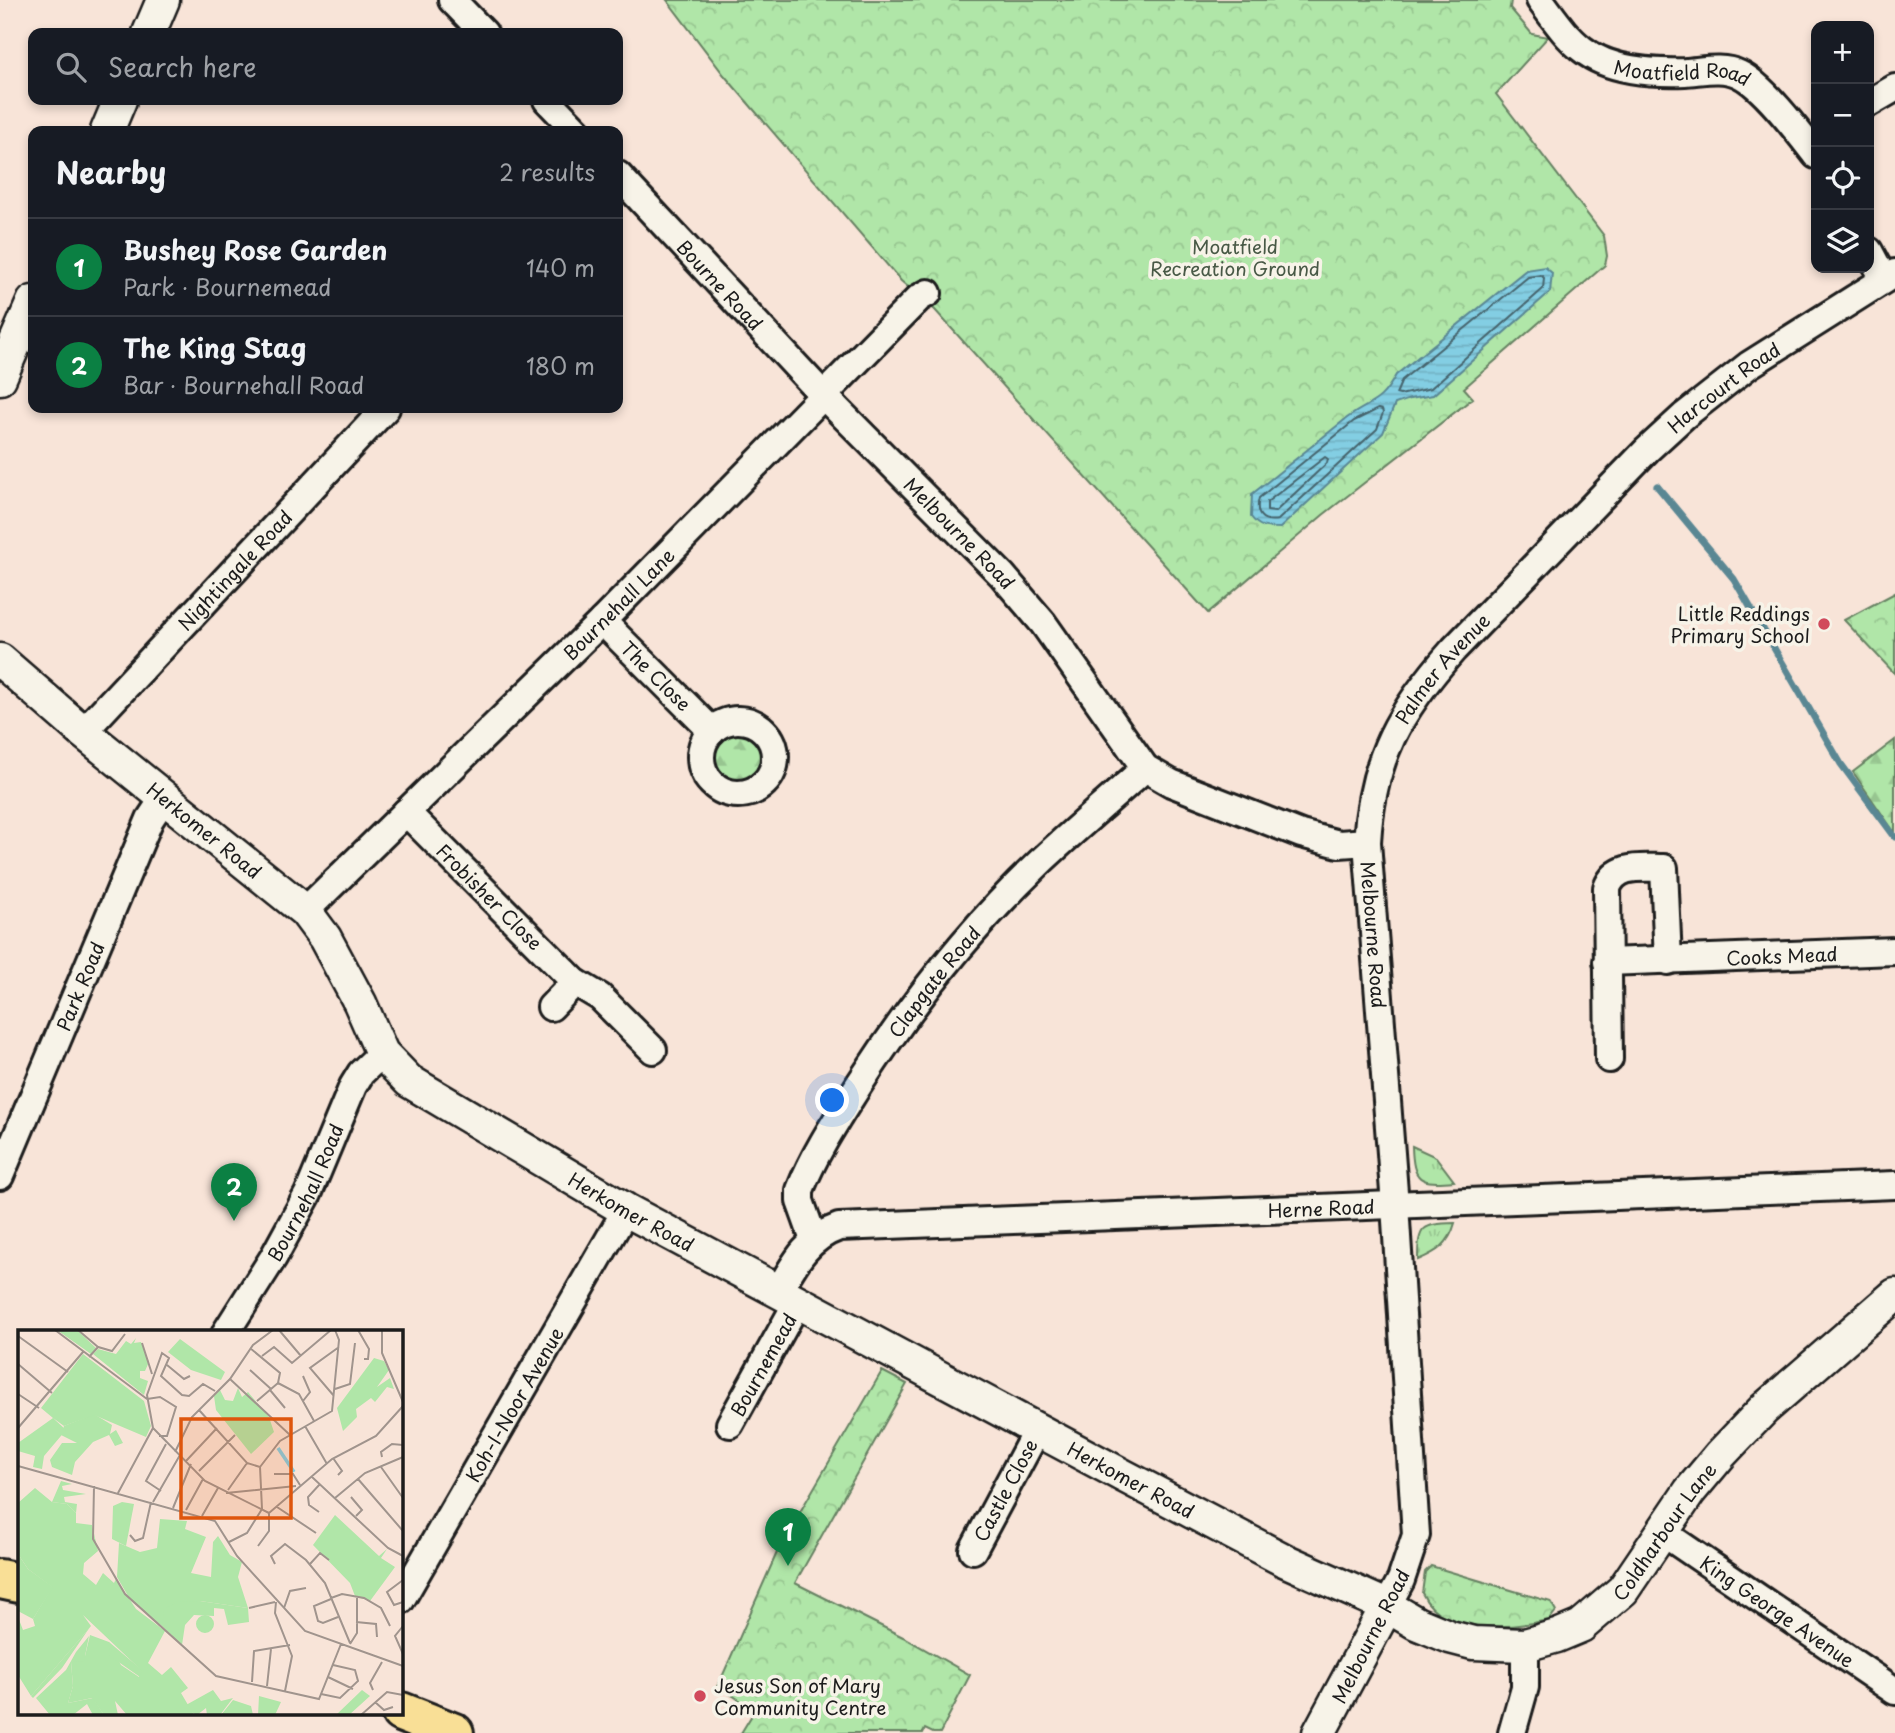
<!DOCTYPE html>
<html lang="en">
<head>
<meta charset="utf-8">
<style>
  body { margin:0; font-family:"Playpen Sans",sans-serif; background:#20242c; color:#f1f3f6 }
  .controls { position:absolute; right:21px; top:21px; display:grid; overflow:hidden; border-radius:14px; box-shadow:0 4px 10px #0003 }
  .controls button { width:63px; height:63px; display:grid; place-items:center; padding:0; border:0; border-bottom:2px solid #363941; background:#171b24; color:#f1f3f6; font:35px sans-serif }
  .you { position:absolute; left:833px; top:1101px; width:24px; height:24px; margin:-18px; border:5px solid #fff; border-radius:50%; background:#1a73e8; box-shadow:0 0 0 10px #1a73e833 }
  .badge { display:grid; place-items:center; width:46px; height:46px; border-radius:50%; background:#0b8043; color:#fff; font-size:23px; font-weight:700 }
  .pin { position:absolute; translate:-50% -58px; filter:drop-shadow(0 2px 4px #0008) }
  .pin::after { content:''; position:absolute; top:37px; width:24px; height:21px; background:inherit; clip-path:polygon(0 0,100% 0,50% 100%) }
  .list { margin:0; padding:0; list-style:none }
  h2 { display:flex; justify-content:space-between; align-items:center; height:91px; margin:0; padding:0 28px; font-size:30px }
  h2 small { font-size:23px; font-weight:400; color:#9ea1a6 }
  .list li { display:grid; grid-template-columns:46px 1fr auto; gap:21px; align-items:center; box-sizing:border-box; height:98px; padding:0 28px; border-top:2px solid #363941 }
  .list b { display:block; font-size:26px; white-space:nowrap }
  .list p { margin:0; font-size:23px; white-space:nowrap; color:#9ea1a6 }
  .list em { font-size:23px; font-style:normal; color:#9ea1a6 }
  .icon { flex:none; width:38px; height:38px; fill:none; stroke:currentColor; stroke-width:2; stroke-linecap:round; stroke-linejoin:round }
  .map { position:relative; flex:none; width:1895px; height:1733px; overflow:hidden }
  .search { position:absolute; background:#171b24; box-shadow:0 4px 10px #0003; left:28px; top:28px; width:595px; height:77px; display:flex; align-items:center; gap:18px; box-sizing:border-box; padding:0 24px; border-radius:14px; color:#9ea1a6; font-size:26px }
  .panel { position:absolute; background:#171b24; box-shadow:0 4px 10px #0003; left:28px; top:126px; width:595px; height:287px; border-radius:14px }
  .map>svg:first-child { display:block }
</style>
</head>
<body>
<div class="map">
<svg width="1895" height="1733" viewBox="0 0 1895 1733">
  <defs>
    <pattern id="grass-tufts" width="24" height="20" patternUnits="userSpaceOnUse" patternTransform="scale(1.75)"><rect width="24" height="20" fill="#b0e6a8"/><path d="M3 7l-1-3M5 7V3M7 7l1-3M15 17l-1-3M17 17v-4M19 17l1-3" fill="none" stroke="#97c590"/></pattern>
    <pattern id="forest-firs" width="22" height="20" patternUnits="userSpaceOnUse" patternTransform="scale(1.75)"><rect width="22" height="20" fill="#b0e6a8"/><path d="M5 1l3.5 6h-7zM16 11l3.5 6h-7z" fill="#97c590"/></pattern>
    <pattern id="park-crowns" width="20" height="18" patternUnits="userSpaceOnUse" patternTransform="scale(1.75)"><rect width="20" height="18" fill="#b0e6a8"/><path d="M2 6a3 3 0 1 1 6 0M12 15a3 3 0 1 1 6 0" fill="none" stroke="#97c590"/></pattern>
    <pattern id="water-rules" width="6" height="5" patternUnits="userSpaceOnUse" patternTransform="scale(1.75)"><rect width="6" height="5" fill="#83cee3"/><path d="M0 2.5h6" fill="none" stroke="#71b0c2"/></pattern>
  </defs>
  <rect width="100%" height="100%" fill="#f8e4d8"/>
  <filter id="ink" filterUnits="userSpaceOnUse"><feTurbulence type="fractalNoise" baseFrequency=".0143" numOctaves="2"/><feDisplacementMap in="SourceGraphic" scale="14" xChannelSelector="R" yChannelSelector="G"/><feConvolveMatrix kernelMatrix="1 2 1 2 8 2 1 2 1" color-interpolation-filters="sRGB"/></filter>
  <g filter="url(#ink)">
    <!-- grass -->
    <g fill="url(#grass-tufts)" stroke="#668162" stroke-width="2">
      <path d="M1412 1146 1436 1157 1454 1181C1420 1184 1413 1182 1412 1146Z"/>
      <path d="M1455 1223C1449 1245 1437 1252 1418 1260 1418 1226 1422 1224 1455 1223Z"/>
    </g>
    <!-- forest -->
    <g fill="url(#forest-firs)" stroke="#668162" stroke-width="2">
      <circle cx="739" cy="756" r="29"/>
      <path d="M1895 740V833L1853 772Z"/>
    </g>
    <!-- park -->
    <g fill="url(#park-crowns)" stroke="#668162" stroke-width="2">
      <path d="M667 0H1511L1510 8 1532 34 1548 37 1496 94 1604 236 1607 256 1605 265 1464 388 1473 398 1323 515 1208 613 935 310 901 281 724 75Z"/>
      <path d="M1895 593V674L1844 620Z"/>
      <path d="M882 1371 907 1384 795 1583 903 1637 970 1675 940 1733H933L925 1729 923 1733H741L755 1710 718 1686 779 1548Z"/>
      <path d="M1431 1566 1551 1602 1556 1611 1549 1620C1510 1628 1442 1637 1422 1593L1425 1572Z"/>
    </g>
    <!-- water -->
    <path fill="url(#water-rules)" stroke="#5a8793" stroke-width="2" d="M1545 267 1552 273 1550 292 1433 395 1410 399 1395 404 1383 433 1280 528C1267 528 1259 528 1251 517L1252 494C1284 469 1315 443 1347 418 1371 400 1379 406 1396 375L1526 270Z"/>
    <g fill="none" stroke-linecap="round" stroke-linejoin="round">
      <!-- shore -->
      <g stroke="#45636c" stroke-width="2">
        <path d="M1541 275 1544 278 1543 289 1431 388 1400 395 1396 394 1402 380 1528 277Z"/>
        <path d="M1378 409 1382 410 1383 413 1377 429 1278 520C1261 523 1255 514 1259 498L1354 421Z"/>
        <path d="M1325 457 1328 459 1327 463 1275 512 1267 511V502Z"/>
      </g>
      <!-- stream -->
      <path stroke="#5a8793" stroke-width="7" d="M1657 486 1734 579 1841 764 1895 837"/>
      <!-- minor casing -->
      <g stroke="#1c1c1c" stroke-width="32">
        <g id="minor">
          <path d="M452 0 484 33"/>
          <path id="s1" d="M1540 0C1553 17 1565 36 1582 49 1609 71 1651 73 1685 72 1702 71 1722 66 1739 74 1763 85 1799 133 1816 155"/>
          <path d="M547 100 577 131"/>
          <path d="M1869 103 1895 88"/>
          <path id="s2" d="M618 175 824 396 1002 575 1043 623 1145 768 1171 783 1301 834 1339 844 1367 842 1395 1205 1416 1535 1401 1580 1387 1606"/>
          <path d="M1869 251 1884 279"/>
          <path id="s3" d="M602 621 712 731"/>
          <circle cx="738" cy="757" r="37"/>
          <path id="s4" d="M83 732 386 408"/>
          <path id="s5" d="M406 812 575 982 600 997 653 1050"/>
          <path id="s6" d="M1367 842C1372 758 1399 711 1454 649L1647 450 1684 416 1749 365 1895 273"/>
          <path id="s7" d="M305 911 602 621 919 298 928 293"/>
          <path id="s8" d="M1607 962 1895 951"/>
          <path d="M551 1007 575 982"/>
          <path d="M1609 1059 1607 888C1616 863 1642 868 1664 868L1668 961"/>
          <path id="s9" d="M0 1176 150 819 164 798"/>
          <path id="s10" d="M814 1240 800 1201V1190C815 1152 838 1118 860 1083 911 1004 969 930 1038 864 1073 831 1110 800 1145 768"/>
          <path id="s11" d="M778 1292C794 1264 807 1238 839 1227L1895 1185"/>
          <path id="s12" d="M226 1332 273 1258 308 1194 353 1086 361 1073 382 1053"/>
          <path id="s13" d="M730 1424 797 1303"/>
          <path id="s14" d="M1662 1532 1895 1691"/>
          <path id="s15" d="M973 1550 1037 1430"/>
          <path id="s16" d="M401 1600 626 1210"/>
          <path d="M1512 1733 1525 1687V1645"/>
        </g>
      </g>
      <!-- tertiary casing -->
      <g stroke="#1c1c1c" stroke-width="37">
        <g id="tertiary">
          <path d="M149 33 163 0"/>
          <path d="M107 131 120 100"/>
          <path d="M0 378 33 302"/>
          <path id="s17" d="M0 660 83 732 305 911 325 938 360 1003 382 1053 409 1081 626 1210 1124 1476 1284 1560 1387 1606 1416 1623 1450 1637 1473 1643 1525 1645 1557 1636 1581 1626 1623 1590 1690 1491 1721 1454 1764 1409 1895 1295"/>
          <path d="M1319 1733 1387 1606"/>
        </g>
      </g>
      <!-- primary casing -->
      <g stroke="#1c1c1c" stroke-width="44">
        <g id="primary">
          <path d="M0 1579 19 1583"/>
          <path d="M401 1712 454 1733"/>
        </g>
      </g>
      <!-- minor -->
      <use href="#minor" stroke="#f7f3e8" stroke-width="26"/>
      <!-- tertiary -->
      <use href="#tertiary" stroke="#f7f3e8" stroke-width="32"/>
      <!-- primary -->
      <use href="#primary" stroke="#f9df96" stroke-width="38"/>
    </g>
  </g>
  <!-- markers -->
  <g fill="#d1495b" stroke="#f7f3e8" stroke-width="2.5">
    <circle cx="1824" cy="624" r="7"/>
    <circle cx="700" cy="1696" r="7"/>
  </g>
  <g text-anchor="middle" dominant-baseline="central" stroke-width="7" stroke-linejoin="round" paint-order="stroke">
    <!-- street labels -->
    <g font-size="19" fill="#1c1c1c" stroke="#f7f3e8">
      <text stroke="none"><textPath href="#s1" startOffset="170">Moatfield Road</textPath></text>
      <text stroke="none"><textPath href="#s2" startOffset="150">Bourne Road</textPath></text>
      <text stroke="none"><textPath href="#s6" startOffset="593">Harcourt Road</textPath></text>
      <text stroke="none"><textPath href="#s2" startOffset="495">Melbourne Road</textPath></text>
      <text stroke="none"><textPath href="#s4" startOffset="222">Nightingale Road</textPath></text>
      <text stroke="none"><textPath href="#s7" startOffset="439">Bournehall Lane</textPath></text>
      <text stroke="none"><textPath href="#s6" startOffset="194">Palmer Avenue</textPath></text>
      <text stroke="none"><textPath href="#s3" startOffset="77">The Close</textPath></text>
      <text stroke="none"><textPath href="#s17" startOffset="266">Herkomer Road</textPath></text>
      <text stroke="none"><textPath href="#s5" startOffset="119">Frobisher Close</textPath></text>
      <text stroke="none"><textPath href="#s2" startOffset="1125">Melbourne Road</textPath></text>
      <text stroke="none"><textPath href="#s8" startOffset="175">Cooks Mead</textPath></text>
      <text stroke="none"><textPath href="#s10" startOffset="301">Clapgate Road</textPath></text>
      <text stroke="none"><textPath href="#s9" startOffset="206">Park Road</textPath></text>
      <text stroke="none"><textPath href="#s12" startOffset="161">Bournehall Road</textPath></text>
      <text stroke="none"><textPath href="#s11" startOffset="574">Herne Road</textPath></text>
      <text stroke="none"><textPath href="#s17" startOffset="854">Herkomer Road</textPath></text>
      <text stroke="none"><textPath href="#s13" startOffset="68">Bournemead</textPath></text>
      <text stroke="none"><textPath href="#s16" startOffset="226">Koh-I-Noor Avenue</textPath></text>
      <text stroke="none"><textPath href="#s17" startOffset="1421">Herkomer Road</textPath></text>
      <text stroke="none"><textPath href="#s15" startOffset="68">Castle Close</textPath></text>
      <text stroke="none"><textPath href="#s17" startOffset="2039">Coldharbour Lane</textPath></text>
      <text stroke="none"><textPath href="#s14" startOffset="140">King George Avenue</textPath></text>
      <text transform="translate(1370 1636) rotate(-63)">Melbourne Road</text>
    </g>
    <!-- park labels -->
    <g font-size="19" fill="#485946" stroke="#f7f3e8">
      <text x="1235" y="246">Moatfield<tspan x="1235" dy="22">Recreation Ground</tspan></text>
    </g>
    <!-- poi labels -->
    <g font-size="19" fill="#1c1c1c" stroke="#f7f3e8" text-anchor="end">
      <text x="1810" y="613">Little Reddings<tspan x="1810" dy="22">Primary School</tspan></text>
      <text x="714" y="1685" text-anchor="start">Jesus Son of Mary<tspan x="714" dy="22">Community Centre</tspan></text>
    </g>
  </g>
  <!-- overview -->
  <g transform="translate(18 1330)">
    <rect width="385" height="385" fill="#f8e4d8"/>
    <path d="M39 0H59L78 18 73 24ZM118 8 116 13 123 12 131 32 127 41H122V48L130 51 126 65 75 24 80 19 98 24 108 11 113 14ZM76 84 94 95 92 104 98 100 105 113 97 116 91 105 75 112 57 132 54 145 34 137 32 130 44 113H59L43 105 46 96ZM17 158 34 172 49 174 58 183V193L74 195 80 221 66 233 65 244 78 255 85 243 96 253 98 249 118 279 147 301 130 333 144 345 153 337 170 358 163 363 176 385H109L97 371 100 385H86L74 368 50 373 55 356 53 332 67 326 72 305 91 312 103 335 121 347 123 340 65 285 73 296 13 366 0 345V287L5 300 17 296 15 289 34 257 10 239 0 224V173ZM142 189 169 191 167 199 188 207 173 243 193 247 195 212 200 206 212 225 224 232 220 247 230 278 182 271 144 296 113 271 99 247 101 213 122 222 139 218ZM178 294a9 9 0 1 1 18 0a9 9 0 1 1-18 0ZM215 370 233 376 235 385H203Z" fill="#b0e6a8"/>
    <path d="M43 151 54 154 44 156 45 160 68 164 46 167 47 172 59 174 58 183 49 174 34 172ZM182 271 230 278 231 292 210 295 206 279 196 278V286L176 285 167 295 164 315 144 296 146 279 159 272ZM72 297 44 338 15 368 13 366ZM71 306 66 331 53 332 55 356 50 373 75 368 86 385H75L69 374 55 385H32L18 368 48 340 58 322ZM91 312 124 340 122 347 92 326ZM195 360 203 371 215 368 202 385H189L188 378 179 385 173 382 168 375Z" fill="#b0e6a8"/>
    <path d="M104 172 116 174 108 216 94 209 95 176Z" fill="#b0e6a8"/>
    <path d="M65 24 126 71 133 96 128 107 76 85 46 96 35 88 48 100 26 126 24 139 15 137 17 126 0 121V113L35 88 23 78ZM356 28 366 31 371 40 359 57 372 48 376 59 369 57 357 72 353 68 338 79 339 87 325 101 319 78ZM220 58 224 67 230 62 251 87 256 102 233 124 198 80 196 66 202 60 207 70 215 71ZM317 185 361 226 369 219 363 228 377 237 352 271 337 266 332 253 295 215ZM344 360 352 366 331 385H318Z" fill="#b0e6a8"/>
    <path d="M162 9 207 42 203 50 173 40 150 22ZM0 224 10 239 35 257 15 289 0 281ZM241 366 263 372 257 385H240Z" fill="#b0e6a8"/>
    <path fill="none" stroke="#83cee3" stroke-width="3.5" d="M260 118 276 142"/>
    <path fill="none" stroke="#a0948d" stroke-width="2" d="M37 0 129 69M60 0 80 17M261 0 283 26M340 0 351 19 350 29H346M364 0V23L385 72M0 6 50 42M124 13 134 44M232 18 262 43 260 53M244 26 256 17 274 33 313 0M71 27 80 17 94 21 107 4M0 34 34 63M149 35 166 49 172 46M232 40 253 59M285 46 292 62 285 71M212 49 272 105M260 53 281 64 296 91M317 59 332 54 337 13M252 60 267 78M197 61 185 54 171 66 164 65 143 46 151 28 144 23 129 65 135 98 187 151 251 183M0 64 21 78M316 66 292 38 321 17M129 69 142 67 158 77 149 106H141M239 71 260 53M181 80 229 133 242 137 244 179 229 203 211 212M287 96 309 134M0 98 65 22M157 122 174 87 212 49 235 15 255 0M364 127 363 122 374 114 385 115M315 128 324 141 320 145M168 131 199 98M0 136 197 191 219 226 287 301 385 336M242 137 262 111 314 81 321 10 317 0M363 137 385 168M181 141 217 105M256 144H275L282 155M294 147 370 218 385 226M340 149 385 201M76 156 75 209 107 264 198 346 301 369 323 314M210 160 229 133M143 161 128 151 148 114M100 163 135 98M208 163 278 156M333 167 344 180 338 186M317 168 347 143 385 127M135 172 162 125M259 177 298 203M155 178 173 134M168 180 185 149M301 182 291 175 290 167 302 154M251 183 314 129 358 106 385 76M184 186 200 158M112 205 117 211 125 208 133 172M240 216 251 201V183M257 234 253 226 267 214 288 230 307 253 332 313M292 234 302 223 311 230M385 250 369 262 376 275 385 272M313 268 324 264 346 268 363 278 372 296M313 269 296 276 300 291 305 293 320 287M258 272 257 283 274 326 267 361M231 278 257 272M266 278 272 261 288 258M338 292 358 294 359 307M385 296 377 306 385 324M332 314 339 303V267M310 347 335 359M234 352 236 321 272 315M249 356 253 319M355 360 352 353 364 332M303 364 322 368 340 351 337 340 315 335M357 372 366 380 375 377M343 385 369 362 385 365"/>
    <path fill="#de560d" fill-opacity="0.15" stroke="#de560d" stroke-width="3.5" d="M163 89H273V188H163Z"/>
    <rect width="385" height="385" fill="none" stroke="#1c1c1c" stroke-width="3.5"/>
  </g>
</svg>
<div class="controls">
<button>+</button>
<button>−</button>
<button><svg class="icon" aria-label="locate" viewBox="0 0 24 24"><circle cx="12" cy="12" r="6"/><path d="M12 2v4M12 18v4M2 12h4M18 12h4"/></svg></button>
<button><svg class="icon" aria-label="layers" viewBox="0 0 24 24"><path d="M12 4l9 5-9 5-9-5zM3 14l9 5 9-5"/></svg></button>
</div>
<div class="you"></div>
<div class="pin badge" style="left:788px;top:1566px">1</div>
<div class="pin badge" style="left:234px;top:1221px">2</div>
<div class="search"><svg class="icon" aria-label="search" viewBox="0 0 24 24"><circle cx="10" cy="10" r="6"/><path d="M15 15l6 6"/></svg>Search here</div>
<section class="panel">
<h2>Nearby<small>2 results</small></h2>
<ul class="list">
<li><span class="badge">1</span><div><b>Bushey Rose Garden</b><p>Park · Bournemead</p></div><em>140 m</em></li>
<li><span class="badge">2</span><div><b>The King Stag</b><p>Bar · Bournehall Road</p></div><em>180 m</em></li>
</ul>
</section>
</div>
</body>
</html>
